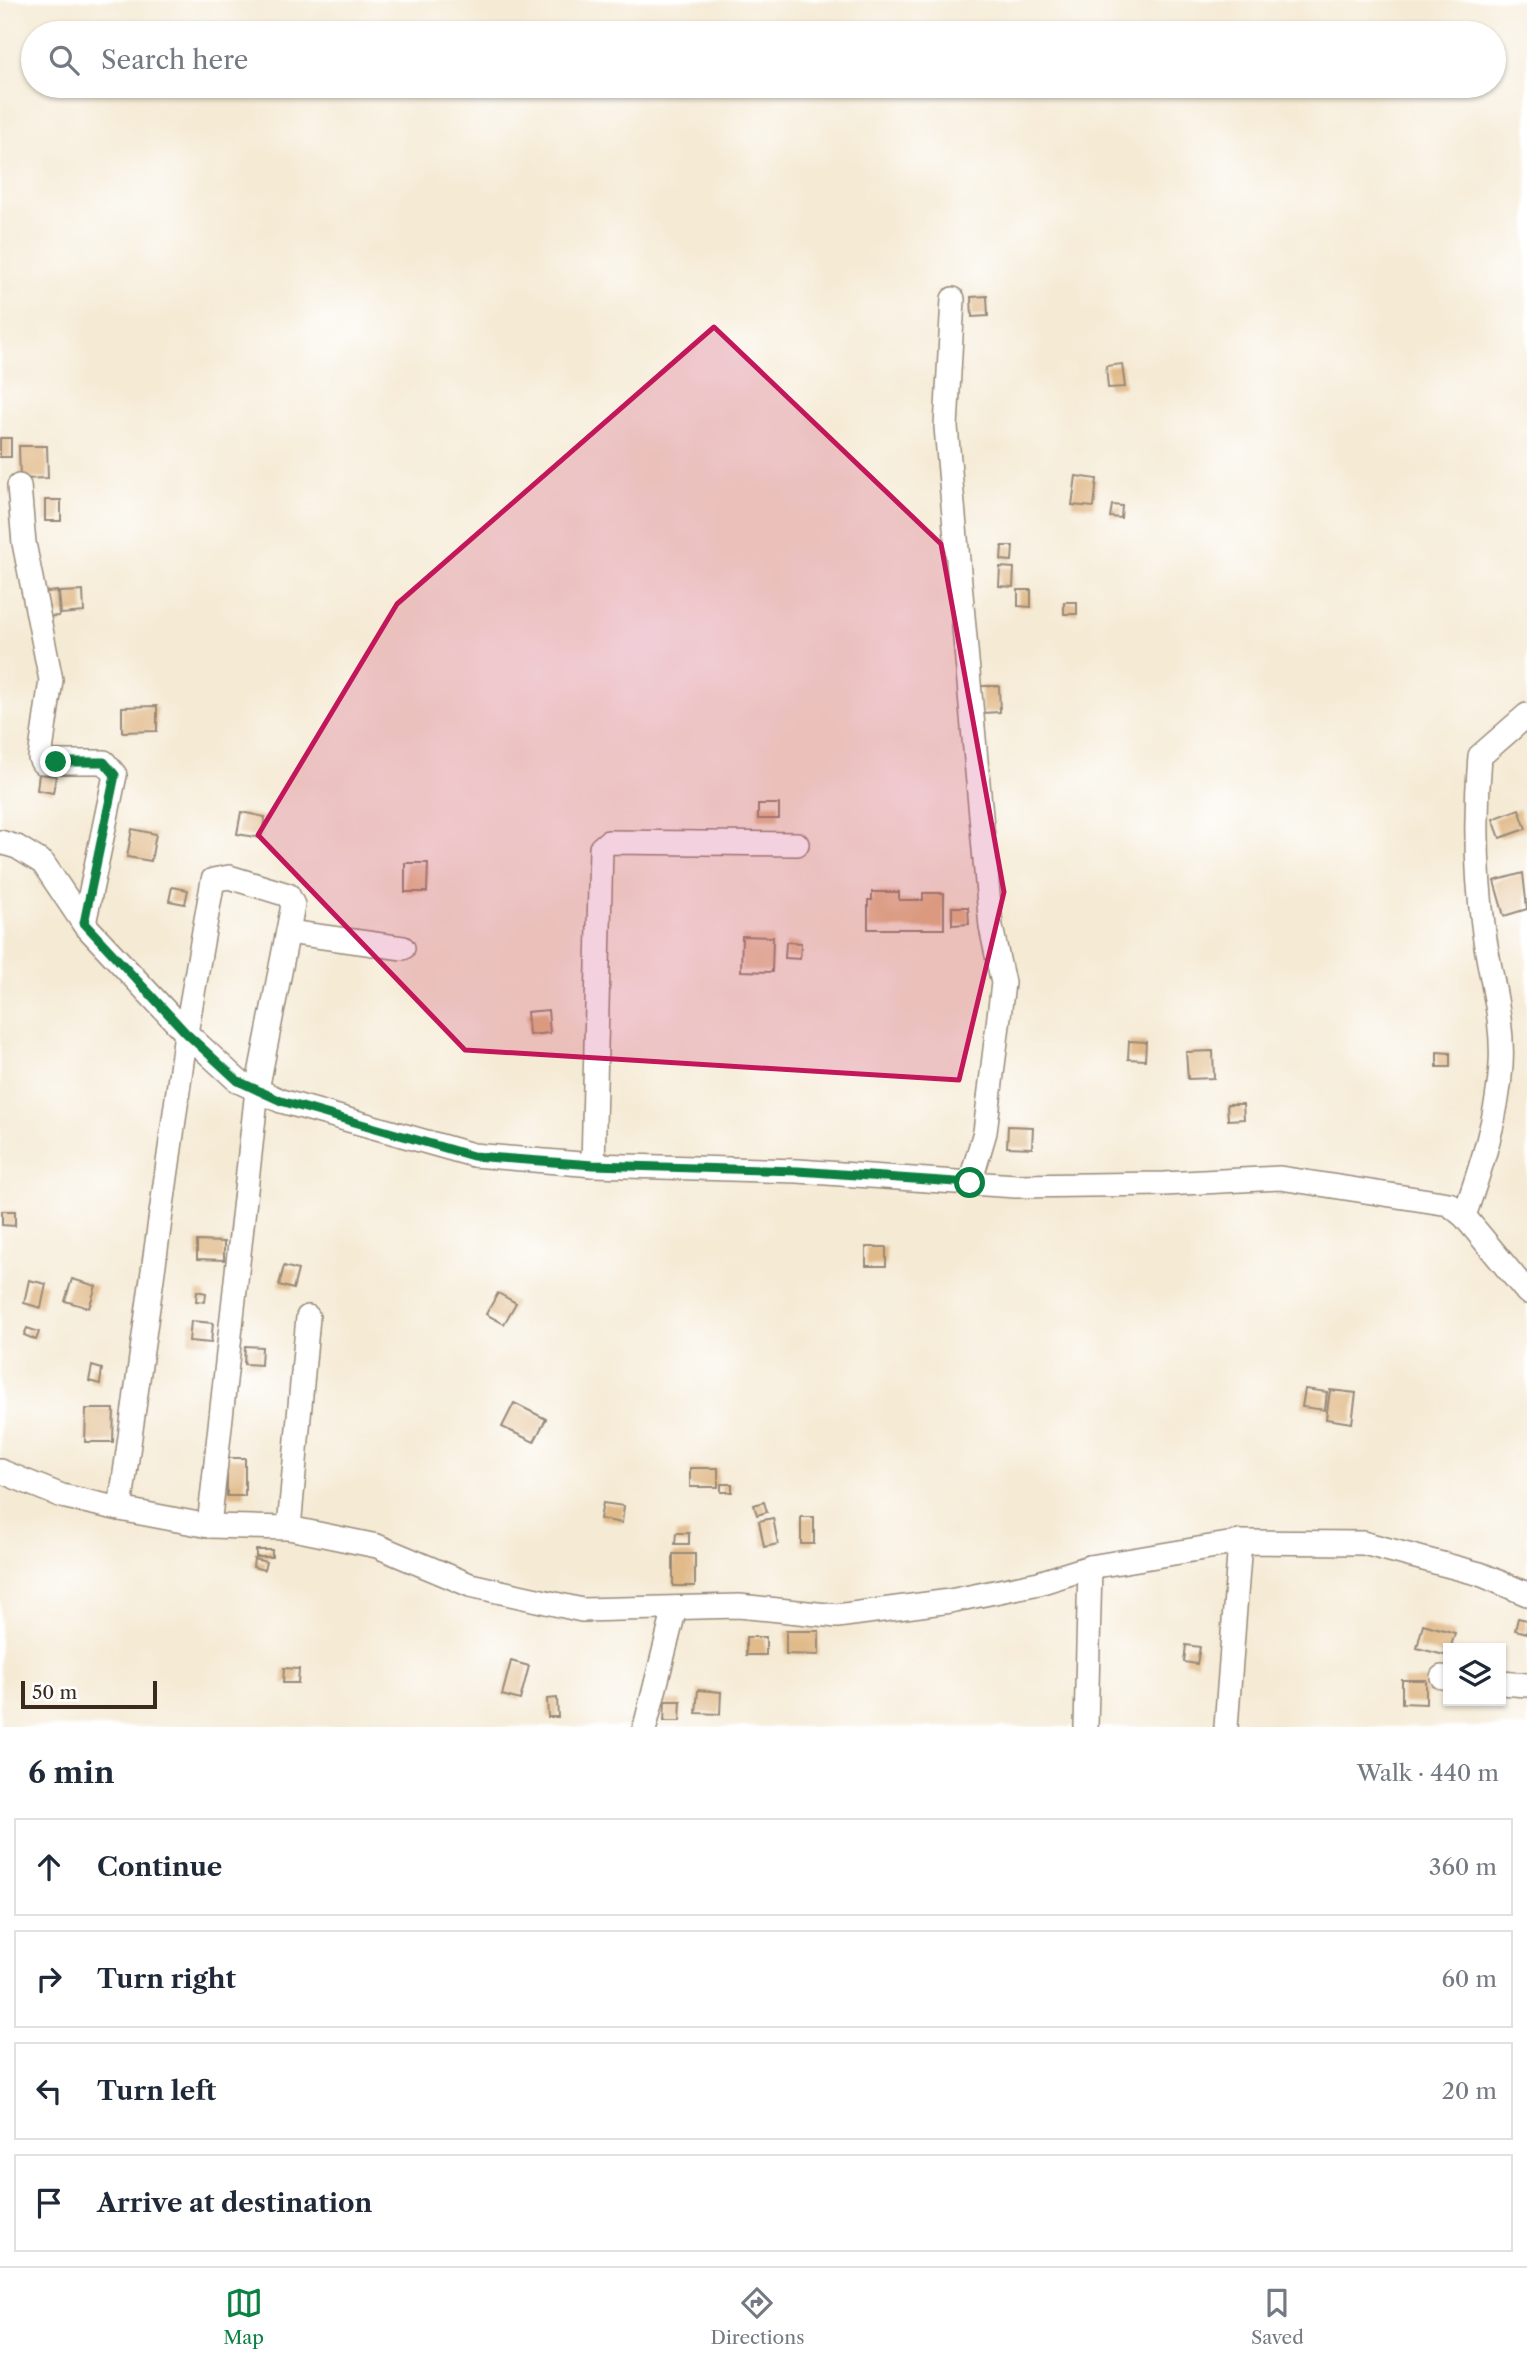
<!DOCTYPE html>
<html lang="en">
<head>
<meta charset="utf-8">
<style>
  body { margin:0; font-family:"Libre Caslon Text",serif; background:#f6f6f7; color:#1f2937 }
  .controls { position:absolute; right:21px; bottom:21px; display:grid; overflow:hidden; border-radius:0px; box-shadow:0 2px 5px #0004 }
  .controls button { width:63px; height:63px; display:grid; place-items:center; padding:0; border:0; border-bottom:2px solid #e0e1e3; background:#fff; color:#1f2937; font:35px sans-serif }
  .scale { position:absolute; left:21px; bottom:18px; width:136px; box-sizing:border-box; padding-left:7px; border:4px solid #3b2a1e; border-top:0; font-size:19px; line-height:24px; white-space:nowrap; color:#3b2a1e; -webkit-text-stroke:5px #fff; paint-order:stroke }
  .stop { position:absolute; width:21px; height:21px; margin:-16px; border:5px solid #0b8043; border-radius:50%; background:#fff }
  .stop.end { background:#0b8043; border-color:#fff; box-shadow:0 2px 7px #0008 }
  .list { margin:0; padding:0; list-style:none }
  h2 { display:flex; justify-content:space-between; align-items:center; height:91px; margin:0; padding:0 28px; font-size:30px }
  h2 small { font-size:23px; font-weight:400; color:#747a83 }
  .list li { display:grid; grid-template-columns:46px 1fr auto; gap:21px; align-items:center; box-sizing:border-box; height:98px; margin:0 14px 14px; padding:0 14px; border:2px solid #e0e1e3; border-radius:0px }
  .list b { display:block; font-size:26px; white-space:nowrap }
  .list em { font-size:23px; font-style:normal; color:#747a83 }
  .icon { flex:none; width:38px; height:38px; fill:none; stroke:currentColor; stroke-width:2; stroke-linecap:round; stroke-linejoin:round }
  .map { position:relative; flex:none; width:1527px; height:1727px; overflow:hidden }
  .search { position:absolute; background:#fff; box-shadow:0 2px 5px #0004; left:21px; right:21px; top:21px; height:77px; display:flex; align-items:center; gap:18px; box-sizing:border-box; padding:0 24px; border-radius:38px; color:#747a83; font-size:26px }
  .sheet { height:539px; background:#fff }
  nav { display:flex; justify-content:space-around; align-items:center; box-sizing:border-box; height:98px; border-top:2px solid #e0e1e3; background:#fff; font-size:19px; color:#747a83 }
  nav a { display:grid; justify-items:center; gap:4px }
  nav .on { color:#0b8043 }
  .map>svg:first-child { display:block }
</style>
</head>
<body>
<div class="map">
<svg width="1527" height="1727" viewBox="0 0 1527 1727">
  <rect width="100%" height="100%" fill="#fff"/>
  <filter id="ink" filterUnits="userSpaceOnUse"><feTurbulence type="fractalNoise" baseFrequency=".0143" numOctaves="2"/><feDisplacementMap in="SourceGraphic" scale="14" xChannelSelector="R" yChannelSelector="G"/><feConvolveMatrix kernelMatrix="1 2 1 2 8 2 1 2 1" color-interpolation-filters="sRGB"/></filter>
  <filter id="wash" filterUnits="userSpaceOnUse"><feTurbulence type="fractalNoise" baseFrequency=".00686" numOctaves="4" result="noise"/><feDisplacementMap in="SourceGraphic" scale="28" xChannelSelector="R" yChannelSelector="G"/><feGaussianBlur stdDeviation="1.57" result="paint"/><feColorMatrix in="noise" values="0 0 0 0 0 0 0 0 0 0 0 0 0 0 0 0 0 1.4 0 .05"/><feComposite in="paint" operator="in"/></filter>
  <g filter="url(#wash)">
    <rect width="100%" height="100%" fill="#f5ead4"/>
    <g id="blocks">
      <!-- building -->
      <g fill="#e1ba89">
        <path d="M987 296 988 316 972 317 971 297Z"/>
        <path d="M1122 364 1125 387 1108 388 1106 366Z"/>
        <rect x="0" y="438" width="11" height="19"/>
        <path d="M19 446H47L48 478 20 479Z"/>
        <path d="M1076 476 1097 479 1094 507 1072 505Z"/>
        <rect x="45" y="500" width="16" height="21"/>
        <path d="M1112 505 1122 506 1121 518 1110 517Z"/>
        <path d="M1002 546H1013L1012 561 1001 560Z"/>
        <path d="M1000 567 1014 568 1013 587 999 586Z"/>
        <path d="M1018 590H1031V607L1018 606Z"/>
        <path d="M57 591 59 616 40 617 38 593Z"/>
        <path d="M83 591 84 612 61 614 59 592Z"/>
        <rect x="1064" y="602" width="13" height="12"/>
        <path d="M981 686H999L1000 712 982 713Z"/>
        <path d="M157 706V731L122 732V707Z"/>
        <path d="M39 774 56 776 53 793 37 790Z"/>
        <rect x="758" y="804" width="21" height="15"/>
        <path d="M1519 809 1526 829 1500 838 1493 819Z"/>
        <path d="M241 812 265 817 261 838 237 834Z"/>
        <path d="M132 829 156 834 151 861 127 857Z"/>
        <path d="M405 863H428L427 892H405Z"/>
        <path d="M1523 873 1527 909 1504 916 1494 881Z"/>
        <path d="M172 887 188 890 185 904 169 901Z"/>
        <path d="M872 892H899V900H923V893H944V929H868V900H872Z"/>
        <path d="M952 907H968L969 924 952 925Z"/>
        <path d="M742 936 773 937 772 972 741 971Z"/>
        <path d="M786 942 801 943 800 959 785 958Z"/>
        <path d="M548 1010 550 1033 529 1035 527 1012Z"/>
        <path d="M1129 1041 1146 1042 1145 1060 1128 1059Z"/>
        <path d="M1213 1051 1214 1078 1188 1079 1186 1052Z"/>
        <path d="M1437 1052 1450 1053V1067H1437Z"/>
        <path d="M1227 1104H1243L1244 1119 1228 1120Z"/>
        <path d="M1008 1126 1033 1127 1032 1148 1007 1147Z"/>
        <path d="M2 1211H15V1226L2 1225Z"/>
        <path d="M197 1241 224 1242V1260L197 1259Z"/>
        <rect x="866" y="1247" width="20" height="19"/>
        <path d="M284 1266 298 1270 293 1289 279 1285Z"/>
        <path d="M72 1279 96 1286 89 1308 65 1301Z"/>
        <path d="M29 1280 46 1284 41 1308 24 1303Z"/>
        <path d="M197 1291 206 1293 205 1302 196 1301Z"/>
        <path d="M498 1293 516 1303 504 1324 486 1314Z"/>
        <path d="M191 1321 213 1323 211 1343 189 1341Z"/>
        <path d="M27 1328 39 1332 36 1340 24 1335Z"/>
        <path d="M245 1346 262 1347 261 1365 244 1364Z"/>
        <path d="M92 1366 102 1369 100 1384 89 1381Z"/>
        <path d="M1305 1389 1327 1392 1325 1410 1302 1407Z"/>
        <path d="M1330 1390 1356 1393 1352 1423 1326 1419Z"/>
        <path d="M514 1403 546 1419 534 1442 502 1427Z"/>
        <path d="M86 1409H114L113 1442H85Z"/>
        <rect x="227" y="1458" width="18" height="38"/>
        <rect x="690" y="1468" width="28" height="19"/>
        <rect x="721" y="1484" width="11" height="8"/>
        <path d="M764 1502 767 1512 757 1515 754 1505Z"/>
        <path d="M603 1503 624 1506 622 1523 600 1519Z"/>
        <rect x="801" y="1517" width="13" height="27"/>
        <path d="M773 1518 778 1544 764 1547 759 1521Z"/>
        <path d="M676 1533H689V1544H675Z"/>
        <rect x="256" y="1550" width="16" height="7"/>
        <rect x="673" y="1554" width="22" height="32"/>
        <path d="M254 1559 266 1562 264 1570 253 1567Z"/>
        <path d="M1518 1618 1527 1620V1633L1515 1630Z"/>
        <path d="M1423 1624 1455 1633 1448 1656 1417 1648Z"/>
        <path d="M786 1631H819V1655L786 1654Z"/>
        <rect x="746" y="1637" width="20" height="18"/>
        <path d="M1186 1645 1200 1647 1197 1664 1184 1662Z"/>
        <path d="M511 1661 529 1666 520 1700 502 1695Z"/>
        <path d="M284 1668 299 1669 298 1683H283Z"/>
        <path d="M1402 1680H1426V1704L1402 1703Z"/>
        <path d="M698 1690 721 1692 720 1714 696 1713Z"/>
        <path d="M557 1698 558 1717H548L547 1699Z"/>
        <path d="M665 1701H681L680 1721H664Z"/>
      </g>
    </g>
  </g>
  <g filter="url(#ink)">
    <use href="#blocks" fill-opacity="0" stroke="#988a79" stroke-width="2"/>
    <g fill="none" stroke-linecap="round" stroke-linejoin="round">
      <!-- minor casing -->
      <g stroke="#988a79" stroke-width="26">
        <g id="minor">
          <path d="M953 299 946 427 991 927 1003 983 985 1132 970 1183 1016 1186 1164 1184 1280 1178 1449 1204 1464 1216 1527 1292"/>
          <path d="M19 486 24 543 51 680 40 758 42 762H104L115 775 84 924"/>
          <path d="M0 842 17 847 43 863 84 924 186 1033 238 1081 281 1101 473 1155 593 1165 798 1171 970 1183"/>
          <path d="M288 932 403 948"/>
          <path d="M593 1165 601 848 608 842 797 844"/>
          <path d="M1464 1216C1481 1168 1498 1116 1501 1065 1504 1020 1490 977 1484 933 1476 875 1475 813 1480 756L1527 715"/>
          <path d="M0 1471 62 1496 120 1509 209 1526 289 1528 377 1546 470 1585 582 1610 739 1606 837 1616 950 1601 1039 1583 1090 1567 1240 1542 1363 1543 1480 1574 1527 1594"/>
          <path d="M120 1509 186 1033 213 880 229 877 288 895 293 905 257 1090 209 1526"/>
          <path d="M289 1528 308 1317"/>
          <path d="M1442 1677 1448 1678"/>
          <path d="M1501 1683 1527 1685"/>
          <path d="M645 1727 675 1608"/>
          <path d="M1086 1727 1090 1567"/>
          <path d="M1226 1727 1240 1542"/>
        </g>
      </g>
      <!-- minor -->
      <use href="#minor" stroke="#fff" stroke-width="23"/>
    </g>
  </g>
  <g fill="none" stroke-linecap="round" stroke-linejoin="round" filter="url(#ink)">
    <!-- route -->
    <path stroke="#0b8043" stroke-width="9" d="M56 762H104L115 775 84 923 186 1033 238 1081 281 1101 473 1156 593 1165 798 1171 970 1183"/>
  </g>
  <!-- marked area -->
  <path fill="#c2185b" fill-opacity="0.2" stroke="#c2185b" stroke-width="5" stroke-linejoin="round" d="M714 327 941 544 1004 892 959 1080 465 1050 258 835 397 604Z"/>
</svg>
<div class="controls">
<button><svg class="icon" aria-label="layers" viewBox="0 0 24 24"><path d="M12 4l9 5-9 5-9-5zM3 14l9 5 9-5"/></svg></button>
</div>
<div class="scale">50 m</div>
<div class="stop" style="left:970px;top:1183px"></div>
<div class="stop end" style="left:56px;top:762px"></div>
<div class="search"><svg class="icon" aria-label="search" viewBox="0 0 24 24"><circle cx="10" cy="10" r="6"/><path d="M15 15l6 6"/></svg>Search here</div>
</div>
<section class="sheet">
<h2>6 min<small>Walk · 440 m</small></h2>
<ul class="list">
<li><svg class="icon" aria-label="ahead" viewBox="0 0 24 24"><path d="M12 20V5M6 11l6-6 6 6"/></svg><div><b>Continue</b></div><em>360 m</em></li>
<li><svg class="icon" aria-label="right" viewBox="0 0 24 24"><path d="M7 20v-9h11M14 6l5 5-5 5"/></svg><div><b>Turn right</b></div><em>60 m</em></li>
<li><svg class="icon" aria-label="left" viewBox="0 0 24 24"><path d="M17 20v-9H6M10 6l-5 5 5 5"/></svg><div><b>Turn left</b></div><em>20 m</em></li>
<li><svg class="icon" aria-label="arrive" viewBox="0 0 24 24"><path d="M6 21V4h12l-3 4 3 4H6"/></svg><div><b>Arrive at destination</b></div></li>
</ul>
</section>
<nav>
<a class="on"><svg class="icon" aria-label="map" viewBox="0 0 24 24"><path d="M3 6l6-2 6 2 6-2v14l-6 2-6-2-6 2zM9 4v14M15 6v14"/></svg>Map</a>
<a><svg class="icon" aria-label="directions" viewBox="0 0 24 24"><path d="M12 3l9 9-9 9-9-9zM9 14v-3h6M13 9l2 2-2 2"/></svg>Directions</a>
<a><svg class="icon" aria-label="saved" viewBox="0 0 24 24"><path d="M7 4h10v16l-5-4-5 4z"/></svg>Saved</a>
</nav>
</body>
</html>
